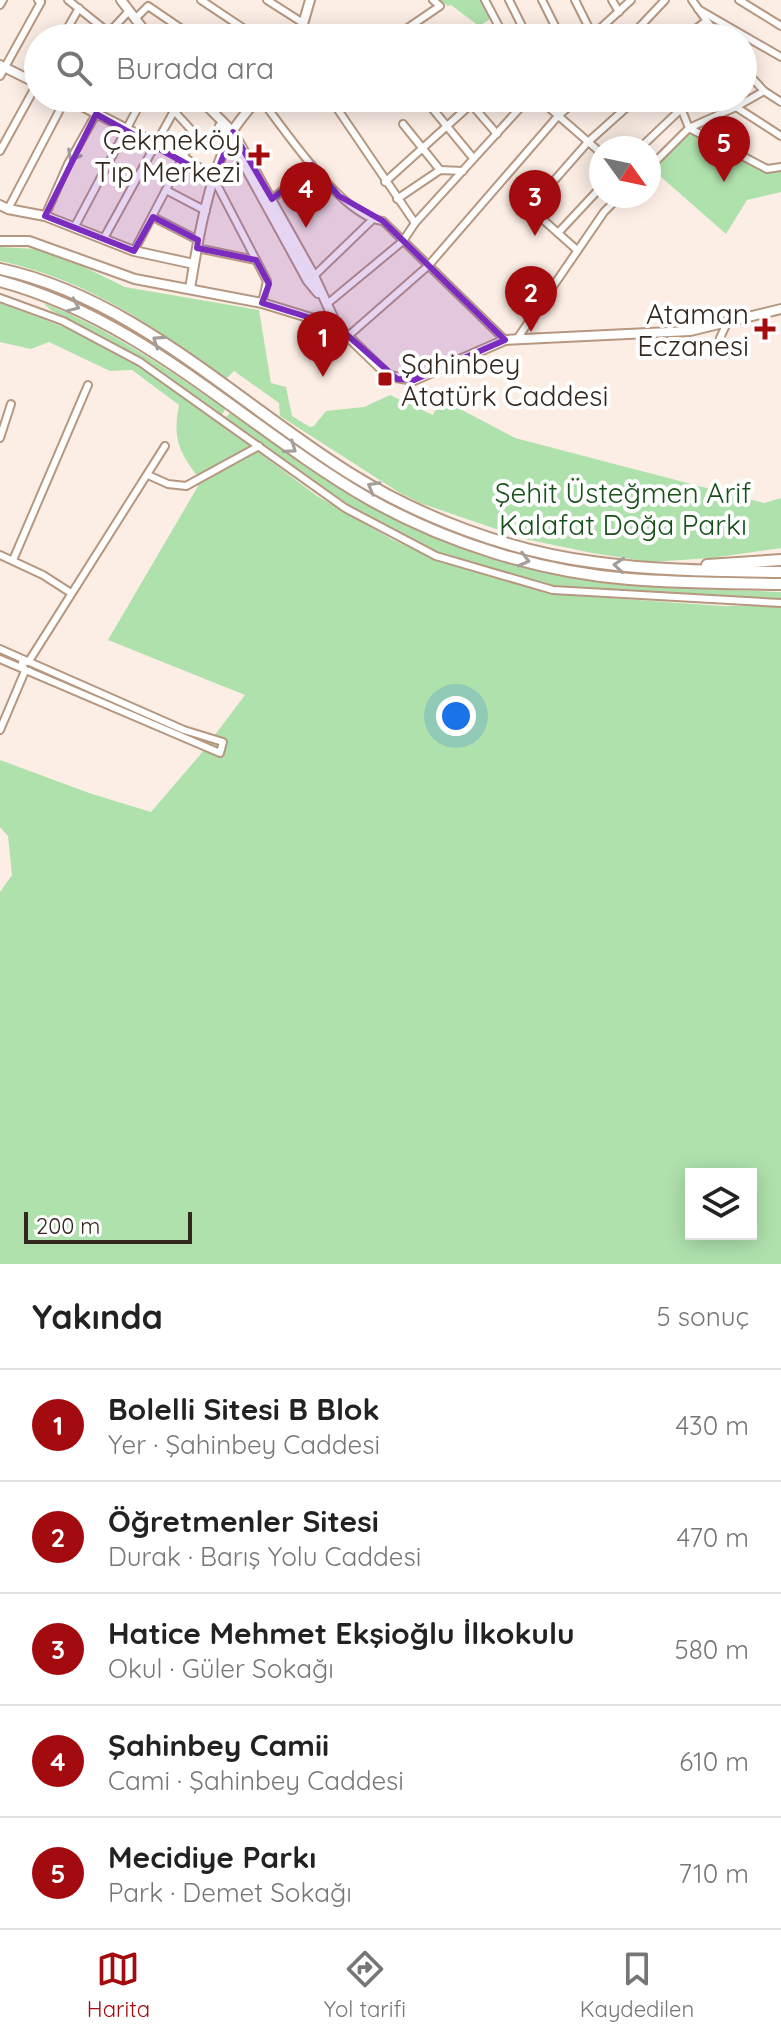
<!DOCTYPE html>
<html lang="tr">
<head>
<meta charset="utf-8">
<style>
  body { margin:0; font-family:Quicksand,sans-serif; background:#f6f6f6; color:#222 }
  .controls { position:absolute; right:24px; bottom:24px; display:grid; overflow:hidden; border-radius:0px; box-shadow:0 4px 20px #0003 }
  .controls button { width:72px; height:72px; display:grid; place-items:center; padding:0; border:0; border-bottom:2px solid #e0e0e0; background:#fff; color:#222; font:40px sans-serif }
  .compass { position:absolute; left:589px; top:136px; width:72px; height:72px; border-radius:50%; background:#fff; box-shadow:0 4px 20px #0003; rotate:123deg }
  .scale { position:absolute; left:24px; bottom:20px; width:168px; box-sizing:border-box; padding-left:8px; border:4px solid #34271e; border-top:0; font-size:22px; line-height:28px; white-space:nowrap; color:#34271e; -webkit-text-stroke:6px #fff; paint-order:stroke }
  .you { position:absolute; left:456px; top:716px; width:28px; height:28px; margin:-20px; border:6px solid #fff; border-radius:50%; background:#1a73e8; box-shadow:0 0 0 12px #1a73e833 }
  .badge { display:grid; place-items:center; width:52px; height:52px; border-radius:50%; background:#a30b0f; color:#fff; font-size:26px; font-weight:700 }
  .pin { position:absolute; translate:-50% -66px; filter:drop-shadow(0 2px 4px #0008) }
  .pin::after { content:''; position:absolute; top:42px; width:28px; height:24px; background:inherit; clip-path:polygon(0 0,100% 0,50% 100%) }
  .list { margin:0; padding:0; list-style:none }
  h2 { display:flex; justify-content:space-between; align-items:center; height:104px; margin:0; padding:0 32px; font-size:34px }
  h2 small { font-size:26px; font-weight:400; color:#767676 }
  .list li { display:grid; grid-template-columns:52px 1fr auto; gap:24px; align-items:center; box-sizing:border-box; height:112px; padding:0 32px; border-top:2px solid #e0e0e0 }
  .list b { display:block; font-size:30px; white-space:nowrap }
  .list p { margin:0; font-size:26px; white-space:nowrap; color:#767676 }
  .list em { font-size:26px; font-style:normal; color:#767676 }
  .icon { flex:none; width:44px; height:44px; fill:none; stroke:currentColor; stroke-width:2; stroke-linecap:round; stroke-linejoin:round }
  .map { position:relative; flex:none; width:781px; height:1264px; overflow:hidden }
  .search { position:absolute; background:#fff; box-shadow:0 4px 20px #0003; left:24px; right:24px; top:24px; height:88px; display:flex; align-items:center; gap:20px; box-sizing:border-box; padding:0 28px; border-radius:44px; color:#767676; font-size:30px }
  .sheet { height:664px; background:#fff }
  nav { display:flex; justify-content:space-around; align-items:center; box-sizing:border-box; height:112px; border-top:2px solid #e0e0e0; background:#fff; font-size:22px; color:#767676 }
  nav a { display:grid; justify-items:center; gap:4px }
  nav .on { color:#a30b0f }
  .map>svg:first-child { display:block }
</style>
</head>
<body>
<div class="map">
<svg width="781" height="1264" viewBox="0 0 781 1264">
  <rect width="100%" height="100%" fill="#fceee5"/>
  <!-- green -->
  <g fill="#afe1ad" fill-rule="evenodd">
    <path d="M440 0H484L493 17 479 26 451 5 448 6Z"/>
    <path d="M691 132 768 171 781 169V192L747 200 726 234 652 169Z"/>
    <path d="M0 247 36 249 74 262 125 287 259 310 271 383 286 387 292 416 310 427 314 426 326 411 364 407 390 395 433 415 441 399 515 438 764 503 781 498V548L711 558 651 562 592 553 525 539 420 503 400 493 280 416 279 403 234 371 226 379C153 326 91 281 0 261Z"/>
    <path d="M0 303 69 329 120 354 185 397 317 496 393 540 440 561 551 594 723 606H781V1264H0V892L12 875 8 836 0 827V760L89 793 151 812 199 756 245 695 108 640 201 481C180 453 172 440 179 405L132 370 110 371 49 342 31 349 0 342ZM691 1174H751V1234H691Z"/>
    <path d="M43 303C110 329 166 368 225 409L222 415 226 417 230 413C265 438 300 463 336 486 410 532 499 566 586 580 650 589 716 589 781 592V598L619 593 553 587 439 554 347 506 155 370 102 336 52 311Z"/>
  </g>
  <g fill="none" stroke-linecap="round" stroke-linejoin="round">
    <!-- street casing -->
    <g stroke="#b69780" stroke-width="10">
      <g id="street">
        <path d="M68 0 108 32"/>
        <path d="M201 0 258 38"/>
        <path d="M267 0 303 23"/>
        <path d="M485 0 505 38"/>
        <path d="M509 0 528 38"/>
        <path d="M542 0 561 38"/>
        <path d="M575 0 593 36 586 38"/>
        <path d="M612 0 619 12"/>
        <path d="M692 0 719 38"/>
        <path d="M739 0 781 26"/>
        <path d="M0 5 3 0"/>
        <path d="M698 9 781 57"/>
        <path d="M135 19 148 6 195 38"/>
        <path d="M62 38 79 8"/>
        <path d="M104 38 129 11"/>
        <path d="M393 38 440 6 433 0"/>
        <path d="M590 38 631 0"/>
        <path d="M635 38 632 35 665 0"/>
        <path d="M684 38 706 21"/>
        <path d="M743 68 764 91 781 102"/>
        <path d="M0 76 41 2 38 0"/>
        <path d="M260 98C284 129 344 219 383 221L505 340"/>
        <path d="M330 98 415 223"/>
        <path d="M466 98 497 134"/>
        <path d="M538 98 601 153"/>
        <path d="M677 98 689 128 767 169 781 167"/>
        <path d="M427 102 473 158"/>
        <path d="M736 107 781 136"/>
        <path d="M403 124 440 170"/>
        <path d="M640 148 681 109"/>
        <path d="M0 151 38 82"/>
        <path d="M649 168 689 128 736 107 764 91"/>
        <path d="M214 179 267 281 262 303"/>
        <path d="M385 182 478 98"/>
        <path d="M166 190 206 211"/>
        <path d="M272 199 312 165"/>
        <path d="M397 199 440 170 463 171"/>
        <path d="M8 209 66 98"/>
        <path d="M45 216 68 164 105 98"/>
        <path d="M153 217 198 240"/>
        <path d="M74 228 143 98"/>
        <path d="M558 233 530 208 588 142 637 98"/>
        <path d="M104 238 174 111 195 134 134 251"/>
        <path d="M197 248 256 260"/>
        <path d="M577 250 558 233 601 187"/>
        <path d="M314 276 372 220"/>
        <path d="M0 298 63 321 140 362 345 508 436 556 553 590 781 603"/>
        <path d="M327 304 403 241 415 223 529 98"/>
        <path d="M347 337 429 265 558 116 579 98"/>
        <path d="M720 338 727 323"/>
        <path d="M517 339 604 212 620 196"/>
        <path d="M0 438 11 404"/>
        <path d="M148 475 168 484 186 486 259 446"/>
        <path d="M0 555 43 575 71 593"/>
        <path d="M13 560 88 385"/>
        <path d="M0 649 184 730 223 742 220 753 0 659"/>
        <path d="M25 671 22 663 29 661 165 446"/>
        <path d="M0 730 25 671H29"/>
      </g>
    </g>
    <!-- secondary casing -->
    <g stroke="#b69780" stroke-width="12">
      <g id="secondary">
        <path d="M121 0 150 38"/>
        <path d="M299 38 310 0"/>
        <path d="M0 65 38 84"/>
        <path d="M66 98 184 158 214 179"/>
        <path d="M199 98 233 132 314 276 337 326 389 376 414 380 505 340 690 331 781 309"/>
        <path d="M220 126 229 137 308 281 318 293"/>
        <path d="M0 205 8 209 45 216 134 251 194 264"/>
        <path d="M0 241H29L135 279 262 303 337 326"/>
        <path d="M190 289C198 239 207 185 229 138 235 124 248 111 258 98"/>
      </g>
    </g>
    <!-- highway casing -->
    <g stroke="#b69780" stroke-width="14">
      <g id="highway">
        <path d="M0 269C134 298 236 402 349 473 421 518 509 551 593 562 655 571 719 571 781 572"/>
        <path d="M0 281C145 320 243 426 369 499 447 543 540 572 629 579 679 583 731 583 781 584"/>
        <path d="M707 565 781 560"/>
      </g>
    </g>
    <!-- street -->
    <use href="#street" stroke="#fff" stroke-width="6"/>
    <!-- secondary -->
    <use href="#secondary" stroke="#fff" stroke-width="8"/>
    <!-- highway -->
    <use href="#highway" stroke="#fff" stroke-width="10"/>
  </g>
  <!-- one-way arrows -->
  <defs><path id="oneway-chevron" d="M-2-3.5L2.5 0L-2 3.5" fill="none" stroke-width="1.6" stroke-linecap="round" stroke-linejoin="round" transform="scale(2)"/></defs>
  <g stroke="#a49e9a">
    <use href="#oneway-chevron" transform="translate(73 156) rotate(118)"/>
    <use href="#oneway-chevron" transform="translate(74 306) rotate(24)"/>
    <use href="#oneway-chevron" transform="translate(158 341) rotate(-146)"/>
    <use href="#oneway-chevron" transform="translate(291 448) rotate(35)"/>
    <use href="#oneway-chevron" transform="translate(373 487) rotate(-151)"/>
    <use href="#oneway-chevron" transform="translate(524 560) rotate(14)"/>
    <use href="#oneway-chevron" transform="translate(619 565) rotate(-175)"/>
  </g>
  <!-- marked area -->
  <path fill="#7b2cbf" fill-opacity="0.2" stroke="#7b2cbf" stroke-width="6" stroke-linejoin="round" d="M96 114 214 179 233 132 272 199 312 165 339 196 383 221 505 340 414 380 397 379 337 326 262 303 269 284 256 260 197 248 198 240 153 217 134 251 45 216Z"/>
  <!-- markers -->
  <g fill="#a30b0f" stroke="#fff" stroke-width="3">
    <path d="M255 143h8v8h8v8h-8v8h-8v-8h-8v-8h8z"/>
    <path d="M761 317h8v8h8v8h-8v8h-8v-8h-8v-8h8z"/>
    <rect x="377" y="371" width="16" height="16" rx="4"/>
  </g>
  <g text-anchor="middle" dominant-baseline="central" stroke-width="8" stroke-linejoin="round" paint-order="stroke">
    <!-- poi labels -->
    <g font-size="28" fill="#34271e" stroke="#fff" text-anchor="end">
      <text x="241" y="139">Çekmeköy<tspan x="241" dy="32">Tıp Merkezi</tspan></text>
      <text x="749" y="313">Ataman<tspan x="749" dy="32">Eczanesi</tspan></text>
      <text x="401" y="363" text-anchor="start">Şahinbey<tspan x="401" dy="32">Atatürk Caddesi</tspan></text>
    </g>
    <!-- park labels -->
    <g font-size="28" fill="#18501a" stroke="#fff">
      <text x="623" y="492">Şehit Üsteğmen Arif<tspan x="623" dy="32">Kalafat Doğa Parkı</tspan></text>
    </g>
  </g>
</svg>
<div class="controls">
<button><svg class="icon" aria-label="layers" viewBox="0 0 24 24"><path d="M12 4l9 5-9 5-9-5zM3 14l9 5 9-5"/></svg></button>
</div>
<svg class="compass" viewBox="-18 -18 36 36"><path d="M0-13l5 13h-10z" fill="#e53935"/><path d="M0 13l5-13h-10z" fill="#767676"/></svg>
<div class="scale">200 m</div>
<div class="you"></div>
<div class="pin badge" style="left:323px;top:377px">1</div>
<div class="pin badge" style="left:531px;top:332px">2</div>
<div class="pin badge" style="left:535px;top:236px">3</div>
<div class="pin badge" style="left:306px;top:228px">4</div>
<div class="pin badge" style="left:724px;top:182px">5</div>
<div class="search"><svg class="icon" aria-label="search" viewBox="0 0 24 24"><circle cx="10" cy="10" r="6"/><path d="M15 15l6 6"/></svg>Burada ara</div>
</div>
<section class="sheet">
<h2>Yakında<small>5 sonuç</small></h2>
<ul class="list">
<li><span class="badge">1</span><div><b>Bolelli Sitesi B Blok</b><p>Yer · Şahinbey Caddesi</p></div><em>430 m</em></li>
<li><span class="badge">2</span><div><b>Öğretmenler Sitesi</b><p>Durak · Barış Yolu Caddesi</p></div><em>470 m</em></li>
<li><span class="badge">3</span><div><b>Hatice Mehmet Ekşioğlu İlkokulu</b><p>Okul · Güler Sokağı</p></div><em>580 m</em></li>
<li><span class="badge">4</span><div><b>Şahinbey Camii</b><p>Cami · Şahinbey Caddesi</p></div><em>610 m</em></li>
<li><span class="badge">5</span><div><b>Mecidiye Parkı</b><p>Park · Demet Sokağı</p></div><em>710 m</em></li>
</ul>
</section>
<nav>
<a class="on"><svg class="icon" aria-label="map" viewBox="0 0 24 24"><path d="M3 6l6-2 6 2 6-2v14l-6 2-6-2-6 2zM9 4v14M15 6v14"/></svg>Harita</a>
<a><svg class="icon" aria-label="directions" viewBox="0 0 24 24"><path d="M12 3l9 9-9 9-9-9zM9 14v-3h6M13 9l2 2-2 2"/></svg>Yol tarifi</a>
<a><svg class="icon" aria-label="saved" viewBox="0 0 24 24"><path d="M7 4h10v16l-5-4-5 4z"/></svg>Kaydedilen</a>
</nav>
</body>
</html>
